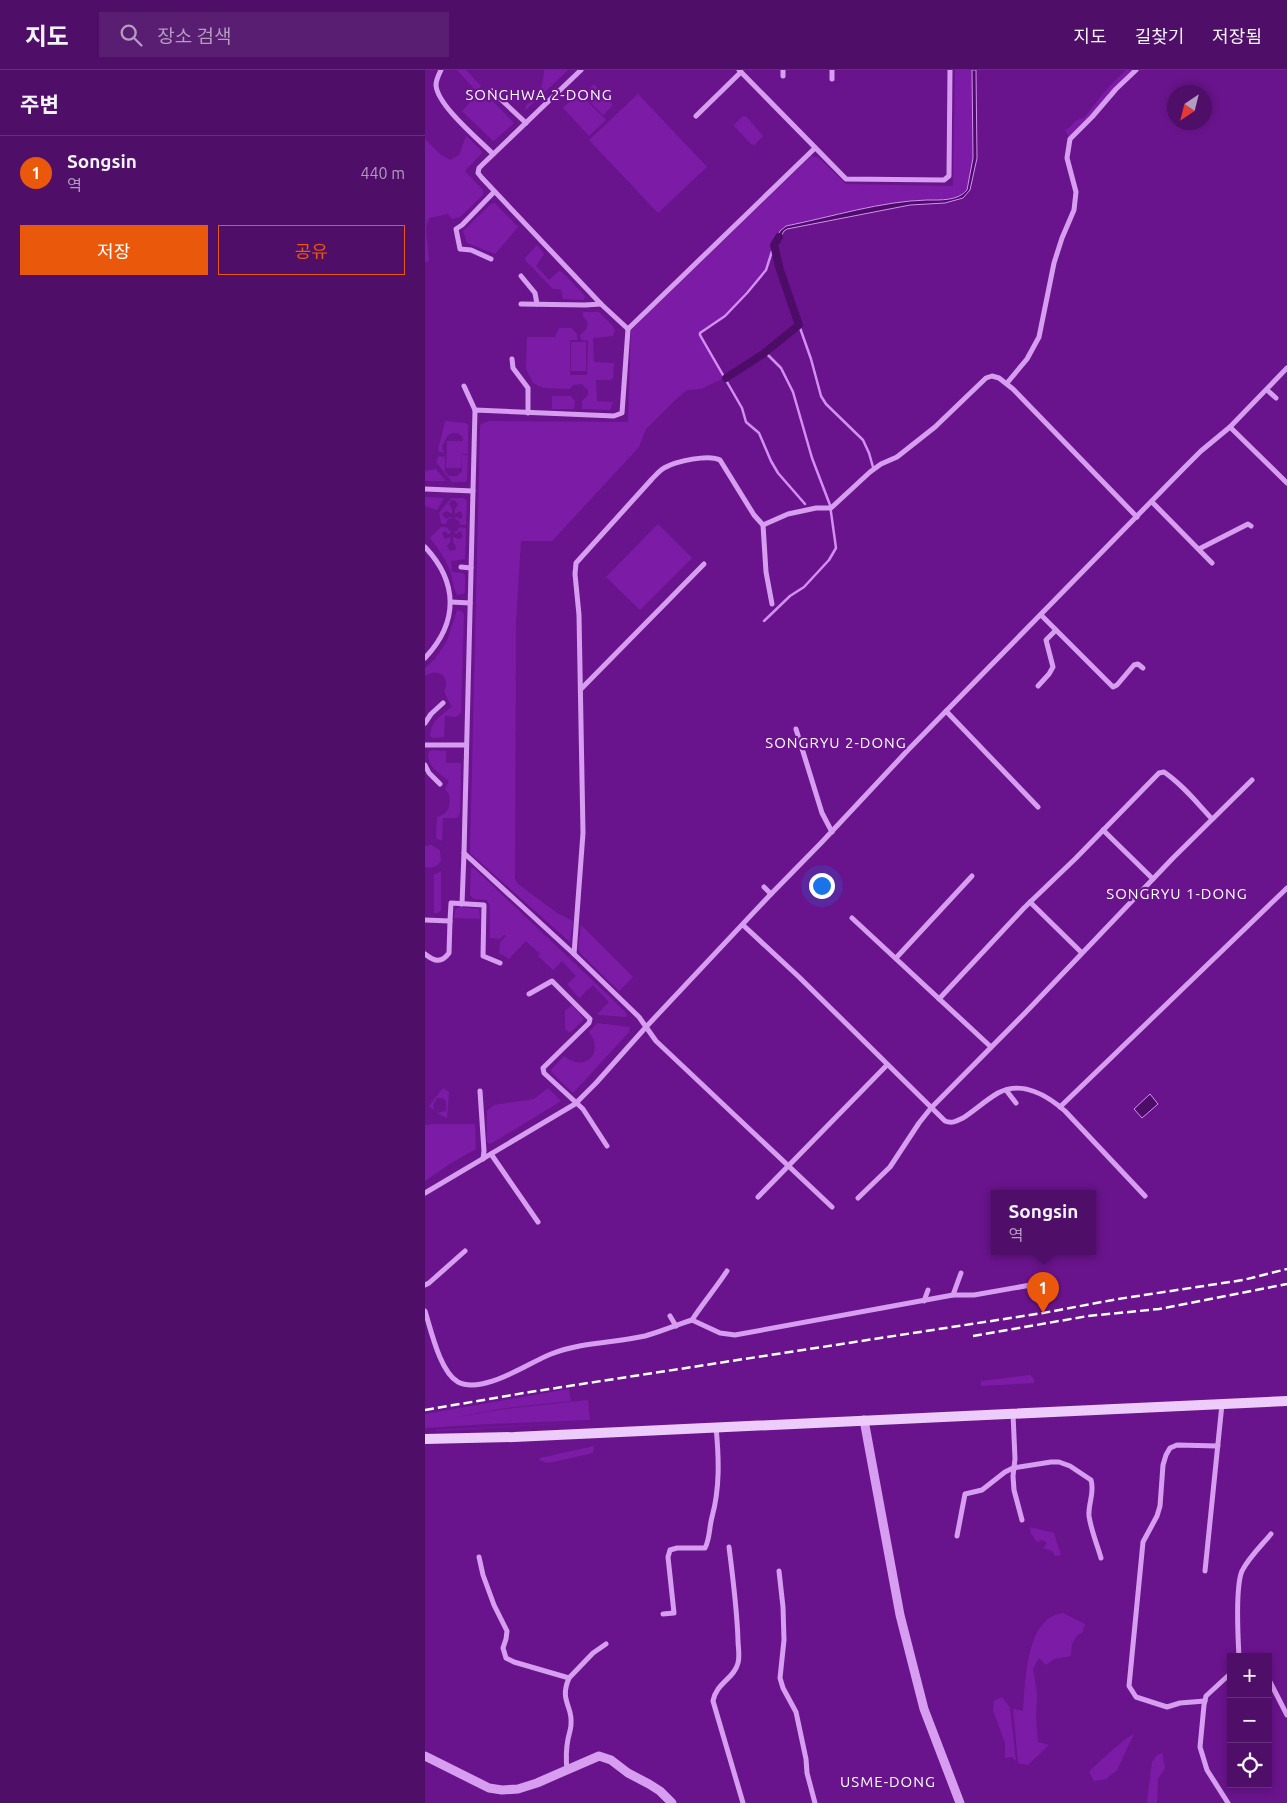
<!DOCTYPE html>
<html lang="ko">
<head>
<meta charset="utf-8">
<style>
  body { margin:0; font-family:Ubuntu,"Noto Sans KR",sans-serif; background:#591d71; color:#f1f3f6 }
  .controls { position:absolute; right:15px; bottom:15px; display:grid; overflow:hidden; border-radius:0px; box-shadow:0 2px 8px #0003 }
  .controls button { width:45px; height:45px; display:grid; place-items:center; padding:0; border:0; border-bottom:1px solid #662f7d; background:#4f0f69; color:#f1f3f6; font:25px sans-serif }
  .compass { position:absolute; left:742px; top:15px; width:45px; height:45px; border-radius:50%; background:#4f0f69; box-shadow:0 2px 8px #0003; rotate:215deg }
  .you { position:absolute; left:396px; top:815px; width:18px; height:18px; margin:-12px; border:4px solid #fff; border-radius:50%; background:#1a73e8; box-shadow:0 0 0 8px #1a73e833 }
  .badge { display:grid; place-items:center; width:32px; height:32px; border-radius:50%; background:#ea580c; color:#fff; font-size:16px; font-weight:700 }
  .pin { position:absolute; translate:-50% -41px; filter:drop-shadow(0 1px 2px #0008) }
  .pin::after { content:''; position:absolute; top:26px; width:18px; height:15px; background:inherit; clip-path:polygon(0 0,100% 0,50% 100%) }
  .popup { position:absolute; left:566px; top:1120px; width:105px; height:65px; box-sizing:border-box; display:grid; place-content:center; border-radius:0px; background:#4f0f69; filter:drop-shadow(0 1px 4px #0005); font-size:16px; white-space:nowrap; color:#b39cc0 }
  .popup b { font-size:19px; color:#f1f3f6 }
  .popup::after { content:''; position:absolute; left:50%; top:100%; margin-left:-10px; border:10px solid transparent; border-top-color:#4f0f69 }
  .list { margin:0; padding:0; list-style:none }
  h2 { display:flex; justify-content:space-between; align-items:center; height:65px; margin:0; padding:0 20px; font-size:21px }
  h2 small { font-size:16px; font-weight:400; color:#b39cc0 }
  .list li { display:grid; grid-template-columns:32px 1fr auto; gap:15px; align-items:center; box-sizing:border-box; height:75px; padding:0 20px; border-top:1px solid #662f7d }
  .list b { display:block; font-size:19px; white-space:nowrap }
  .list p { margin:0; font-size:16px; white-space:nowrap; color:#b39cc0 }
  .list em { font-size:16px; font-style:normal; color:#b39cc0 }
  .actions { display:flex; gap:10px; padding:15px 20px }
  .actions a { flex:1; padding:11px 0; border:1px solid #ea580c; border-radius:0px; text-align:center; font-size:18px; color:#ea580c }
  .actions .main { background:#ea580c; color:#fff }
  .icon { flex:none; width:28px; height:28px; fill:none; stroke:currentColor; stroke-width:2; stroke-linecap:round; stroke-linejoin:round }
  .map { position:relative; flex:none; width:862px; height:1733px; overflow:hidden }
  header { display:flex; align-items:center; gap:30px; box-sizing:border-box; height:70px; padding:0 25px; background:#4f0f69; border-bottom:1px solid #662f7d }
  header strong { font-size:24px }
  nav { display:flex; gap:28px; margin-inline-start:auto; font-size:18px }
  .search { width:350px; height:45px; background:#591d71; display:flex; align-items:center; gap:12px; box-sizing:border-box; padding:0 18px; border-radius:0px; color:#b39cc0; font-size:19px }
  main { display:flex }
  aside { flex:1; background:#4f0f69 }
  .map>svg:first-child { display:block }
</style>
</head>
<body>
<header>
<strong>지도</strong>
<div class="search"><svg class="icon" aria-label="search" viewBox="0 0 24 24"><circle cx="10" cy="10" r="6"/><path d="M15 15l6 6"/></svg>장소 검색</div>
<nav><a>지도</a><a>길찾기</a><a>저장됨</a></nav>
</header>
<main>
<aside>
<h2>주변<small></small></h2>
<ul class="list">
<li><span class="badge">1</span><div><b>Songsin</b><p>역</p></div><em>440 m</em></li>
</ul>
<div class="actions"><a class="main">저장</a><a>공유</a></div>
</aside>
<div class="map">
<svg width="862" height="1733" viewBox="0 0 862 1733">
  <rect width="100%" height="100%" fill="#69148c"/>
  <!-- green -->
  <g fill="#7c1ca6">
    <path d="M32 0H41L56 16 51 21Z"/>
    <path d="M119 0H143L100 41 101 35C116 28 118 15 119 0Z"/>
    <path d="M530 0H547L548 88 542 120 532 127 518 130 482 131 357 158 347 178 339 200 309 235 299 245 274 263 299 308 276 319 262 320 249 331 221 359 214 377 127 471H96L91 552 90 809 93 814 132 843 148 851 145 872 45 783 55 359 56 354 64 351 203 352 206 260 384 88 388 86 394 88 421 114 528 116Z"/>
    <path d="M701 0H709L666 47 644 67 640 60C649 57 648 49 659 48L680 21Z"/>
    <path d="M169 14 188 35 178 45 158 25Z"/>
    <path d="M57 20 89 53 69 71 67 70 37 41Z"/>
    <path d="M154 23 181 50 164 66 138 38Z"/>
    <path d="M213 24 282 97 233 143 164 70Z"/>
    <path d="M318 46 322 47 338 66 330 75 326 74 310 57 309 55Z"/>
    <path d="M41 66 55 79 57 83 40 101 58 120V125L35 147 27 149 23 144 4 148 1 157 4 191 0 192V69L15 84 25 90 34 85Z"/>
    <path d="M70 133 93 157 70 184 42 173 38 161 66 134Z"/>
    <path d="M112 175 119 184 111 196 124 210 134 201 137 202 160 226 159 230 138 229 136 219H128L99 189Z"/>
    <path d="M158 242H174L188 256 190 261 188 266 168 268 169 292 189 293 188 308 186 310H171L172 331 188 332 185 340 157 339V331L163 325V320L157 314 148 315 145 319 118 318 108 313 101 299 102 267H130L134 258H147L152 264V270H145V305H162L163 271 156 270 155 264C163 261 166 253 158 247Z"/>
    <rect x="146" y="272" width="15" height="29"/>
    <path d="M127 326H145L150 331 149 339H127Z"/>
    <path d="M20 351 40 353 43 355V384H37L36 398H21L22 371H37V373L38 367 33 363H27L23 365 17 376 19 383 15 382 13 380Z"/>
    <path d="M37 385H43L42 410 40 412H27L11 392 14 386 20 387V401L24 406H32L37 401Z"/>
    <path d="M11 399 21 411H0V401Z"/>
    <path d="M0 427 19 428 12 440 0 436Z"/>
    <path d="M26 428H39L42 431 41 455H35L34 451 29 448 31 447 36 449 38 446 35 441 30 444V439L33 435 31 431 26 430 24 434 27 439V444L22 441 17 444 21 449 25 447 27 448 23 449 21 454 16 453 14 443Z"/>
    <path d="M233 454 267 488 215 540 181 507Z"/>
    <path d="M16 457H21L26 462 24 464 19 461 17 464 20 469 26 467 25 472 22 476 24 480 26 481 30 480 31 477 28 472V467L34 469 38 466 35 461 31 464 29 462 32 461 35 457 41 458 40 489 26 491 27 502 38 503 40 505V522L38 524 33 525C28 520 28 510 26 503 21 490 14 479 5 468Z"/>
    <path d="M32 540 38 542 39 545 36 643 31 647 20 646 19 667 8 668 5 666C6 651 16 645 27 637 25 633 21 627 20 622 19 619 21 618 21 614 21 601 8 600 0 606V598L10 589 22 571Z"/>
    <path d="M9 680 21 681V693H35L36 696 35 743 32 748H18L17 771 11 768 12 747C24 744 26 736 24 724L20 719 24 711C15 704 0 695 4 681Z"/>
    <path d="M6 775 15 780 16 791C12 797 7 799 0 797V776Z"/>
    <path d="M46 797 50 799 183 925 201 943 202 947 174 945 172 944 184 932 168 915 154 928 142 914 151 906 137 891 128 900 113 886 115 884 101 871 84 889 74 883 75 872 81 866 79 865 75 869 65 868V836L62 830 49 829 45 825Z"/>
    <path d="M16 801V840L13 843H9V805Z"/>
    <path d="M34 837 54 839 55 849 29 848 30 840Z"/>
    <path d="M156 855 208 907 194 921 156 884 153 879Z"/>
    <path d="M147 935 159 949 145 963 140 959V941Z"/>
    <path d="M172 953 204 957 205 958 204 962 149 1022H147L127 1003 126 1000 139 986C160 1003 180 983 164 962Z"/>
    <path d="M18 1018 24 1022 22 1048 12 1043 21 1041V1031L17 1028H12L8 1035 9 1040 4 1036Z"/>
    <path d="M123 1018 136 1031 69 1072 64 1074 62 1072V1041L69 1035 109 1029Z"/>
    <path d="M9 1054H50L51 1079 26 1093 0 1111V1055Z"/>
    <path d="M605 1305 609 1309V1313L556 1316V1311Z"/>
    <path d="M144 1319 146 1331 80 1338 26 1348 80 1339 163 1330 165 1350 63 1354 0 1358V1344Z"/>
    <path d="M185 1351 11 1361V1360Z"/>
    <path d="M169 1376 168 1383 123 1393 114 1390 115 1388Z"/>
    <path d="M605 1457 629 1463 636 1485 630 1486 627 1481 618 1478 622 1473 618 1470H615L613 1473 606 1464Z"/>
    <path d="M638 1543 660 1554 657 1563 652 1565 647 1574 646 1586 629 1589 621 1595 614 1588 608 1599 612 1624 611 1647 613 1672 624 1675 603 1695 593 1693 588 1639 598 1641C601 1611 600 1548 638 1543Z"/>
    <path d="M577 1627 585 1638 591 1691 587 1687 580 1688V1673L568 1640 569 1631Z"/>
    <path d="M709 1664 692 1700 681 1709 669 1711 664 1702C670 1695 702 1666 709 1664Z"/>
    <path d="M737 1683 740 1698 733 1709 732 1733H722L727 1692 732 1685Z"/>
  </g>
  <!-- water -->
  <g fill="#4e0c69" stroke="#d38ef3">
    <path d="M547 0H551L552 88 545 120 538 128 520 133 485 135 362 159 359 161 351 175 349 174 355 161 361 156C406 147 457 131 502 130 516 130 533 131 542 120L548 88Z"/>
    <path d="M725 1024 733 1034 717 1048 709 1039Z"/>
  </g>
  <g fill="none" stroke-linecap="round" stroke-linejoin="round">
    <!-- stream -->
    <g stroke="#d38ef3" stroke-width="2.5">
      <path d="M349 175 341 200 322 223 300 246 275 263V265L317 338 321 352 334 363 346 391 353 403 380 434"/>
      <path d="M374 255 386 289 396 326 401 334 438 370 444 383 448 397"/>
      <path d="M339 551 365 526 379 517 404 490 411 478 405 435 387 388 368 322 356 298 340 282"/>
    </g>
    <!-- canal -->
    <path stroke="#4e0c69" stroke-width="8" d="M301 308 338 284 374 255 355 200 349 175 354 167"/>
    <!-- minor -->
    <g stroke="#d79df0" stroke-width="5">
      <path d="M16 0C14 4 11 10 11 15 12 35 53 69 68 84"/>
      <path d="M156 0 58 94 54 98 53 103 57 108 176 234 203 259"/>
      <path d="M314 0 421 109 519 110 524 106 525 0"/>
      <path d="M358 0V6"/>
      <path d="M407 0V9"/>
      <path d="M67 21 101 53"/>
      <path d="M271 46 316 2"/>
      <path d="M390 78 203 259 197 343 189 346 50 340 39 783 149 884 214 947 231 971 407 1137"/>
      <path d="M66 189 46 180 35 179 31 159 37 155 69 122"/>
      <path d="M96 206 110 223 112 234"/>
      <path d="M96 234 160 235 176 234"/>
      <path d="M87 289 88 298 103 318V343"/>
      <path d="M582 313 602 289 614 267 629 193 637 168 649 140 651 122 642 88 645 69 667 47 691 19 711 0"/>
      <path d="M39 316 50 340"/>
      <path d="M842 320 851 328"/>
      <path d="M805 357 862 413"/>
      <path d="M0 419 48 421"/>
      <path d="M727 432 787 493"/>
      <path d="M338 455 341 502 347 534"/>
      <path d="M0 477C33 512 34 552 0 588"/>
      <path d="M774 479 823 454 826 456"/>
      <path d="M36 497 46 498"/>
      <path d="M26 532 45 533"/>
      <path d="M616 545 688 617 692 615 709 595 713 594 718 598"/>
      <path d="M613 616 624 604 628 597 621 570 631 560"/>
      <path d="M156 619 279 494"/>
      <path d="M521 641 613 737"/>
      <path d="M0 653 6 644 18 633"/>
      <path d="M371 659 397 743 407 762"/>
      <path d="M0 675H41"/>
      <path d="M0 695 4 703 15 714"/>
      <path d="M678 760 728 809"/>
      <path d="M339 817 346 824"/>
      <path d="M605 832 657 883"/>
      <path d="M37 834 39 783"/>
      <path d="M427 848 566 977"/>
      <path d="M0 850 25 851 26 833 59 835 58 886 75 893"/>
      <path d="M318 855 374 907 520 1051C527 1054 532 1051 538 1048 550 1040 561 1030 573 1023 597 1010 623 1026 640 1041L720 1126"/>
      <path d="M0 884C9 891 16 894 24 883L25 851"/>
      <path d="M149 884 158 763 154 545 150 504 151 493 227 409C231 405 235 400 239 398 251 391 284 384 295 390L329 445 338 455 363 444 391 438H406L445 402 456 394 472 387 510 357 561 308 567 306 574 308 588 319 712 447"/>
      <path d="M471 888 547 806"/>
      <path d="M104 924 127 911 165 949 164 953 118 998 119 1003 158 1039 182 1076"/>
      <path d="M514 929 599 838 651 788 734 703 739 702C758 715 772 733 787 749"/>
      <path d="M581 1020 591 1033"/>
      <path d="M55 1021 59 1081 58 1089"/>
      <path d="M635 1037 862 818"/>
      <path d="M66 1084 113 1152"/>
      <path d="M0 1123 150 1034 171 1013 221 957 346 824 396 773 483 680 758 399 776 381 805 357 862 298"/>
      <path d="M333 1127 462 995"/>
      <path d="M433 1128 465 1097 494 1053 506 1038 601 942 748 788 827 710"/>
      <path d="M0 1215 4 1213 40 1181"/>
      <path d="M528 1225 536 1203"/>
      <path d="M499 1231 503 1220"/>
      <path d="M0 1241C6 1260 15 1302 33 1312 58 1325 103 1293 126 1284 156 1272 189 1273 220 1266 235 1262 251 1255 267 1250L295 1263 310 1265 528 1225H549L617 1213"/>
      <path d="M245 1246 251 1256"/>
      <path d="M267 1250C278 1233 291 1218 302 1201"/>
      <path d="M588 1344 590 1389 588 1406 589 1420 597 1450"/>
      <path d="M532 1466 540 1424 557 1420 580 1402 588 1398 626 1392H634L645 1396 666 1410C670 1423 663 1433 664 1446 666 1460 672 1474 676 1488"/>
      <path d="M304 1477C308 1508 312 1539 313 1570 313 1577 315 1586 313 1593 309 1609 291 1613 288 1631L318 1733"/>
      <path d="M54 1487 58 1505 69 1535 82 1561 81 1569 78 1578 81 1588 89 1592 144 1608"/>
      <path d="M354 1501 358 1537 359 1570 355 1608 358 1618 371 1642 381 1689 382 1703 390 1733"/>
      <path d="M780 1501 797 1334"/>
      <path d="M238 1544 249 1543 243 1487 245 1480 252 1478H280C285 1469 284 1458 287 1447 295 1418 294 1388 291 1357"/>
      <path d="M814 1587C813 1568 810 1517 817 1501 824 1487 836 1476 846 1464"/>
      <path d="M843 1608 862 1645"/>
      <path d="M780 1631 755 1633 742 1637 711 1627 704 1616 718 1472 732 1446 735 1436 738 1395 741 1385 745 1378 752 1375 793 1376"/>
      <path d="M142 1700C141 1690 141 1679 143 1669 144 1664 146 1659 146 1654 148 1636 134 1631 144 1608L168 1583 181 1574"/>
      <path d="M803 1733 782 1700 775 1677 779 1635 781 1626 806 1603"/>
    </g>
    <!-- tertiary -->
    <g stroke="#d79df0" stroke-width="9">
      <path d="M439 1350 475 1545 499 1639 535 1733"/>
      <path d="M0 1686 64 1718 77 1720 93 1719 112 1713 174 1686 186 1690 203 1703 224 1714 235 1721 247 1733"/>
    </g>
    <!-- secondary -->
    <path stroke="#edcbfb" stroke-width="10" d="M0 1369 89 1367 862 1331"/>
    <!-- rail -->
    <g stroke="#fff" stroke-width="2.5" stroke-dasharray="9 4" stroke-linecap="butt">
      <path d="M548 1266 663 1246 734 1239 862 1214"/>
      <path d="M0 1340 105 1322 618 1243 693 1229 818 1210 862 1199"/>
    </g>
  </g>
  <g text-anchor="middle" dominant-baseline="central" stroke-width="4.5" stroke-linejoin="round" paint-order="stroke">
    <!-- quarter labels -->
    <g font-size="15" letter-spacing="1" fill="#fff" stroke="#69148c">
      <text x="114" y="24">SONGHWA 2-DONG</text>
      <text x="411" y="672">SONGRYU 2-DONG</text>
      <text x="752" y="823">SONGRYU 1-DONG</text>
      <text x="463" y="1711">USME-DONG</text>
    </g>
  </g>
</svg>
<div class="controls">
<button>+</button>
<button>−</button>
<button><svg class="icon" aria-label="locate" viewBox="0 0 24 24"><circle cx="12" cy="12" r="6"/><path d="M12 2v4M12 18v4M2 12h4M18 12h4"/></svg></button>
</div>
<svg class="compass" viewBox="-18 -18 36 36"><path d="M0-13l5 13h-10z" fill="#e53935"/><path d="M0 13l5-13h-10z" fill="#b39cc0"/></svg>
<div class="you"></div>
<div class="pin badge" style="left:618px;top:1243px">1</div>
<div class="popup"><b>Songsin</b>역</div>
</div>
</main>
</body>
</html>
